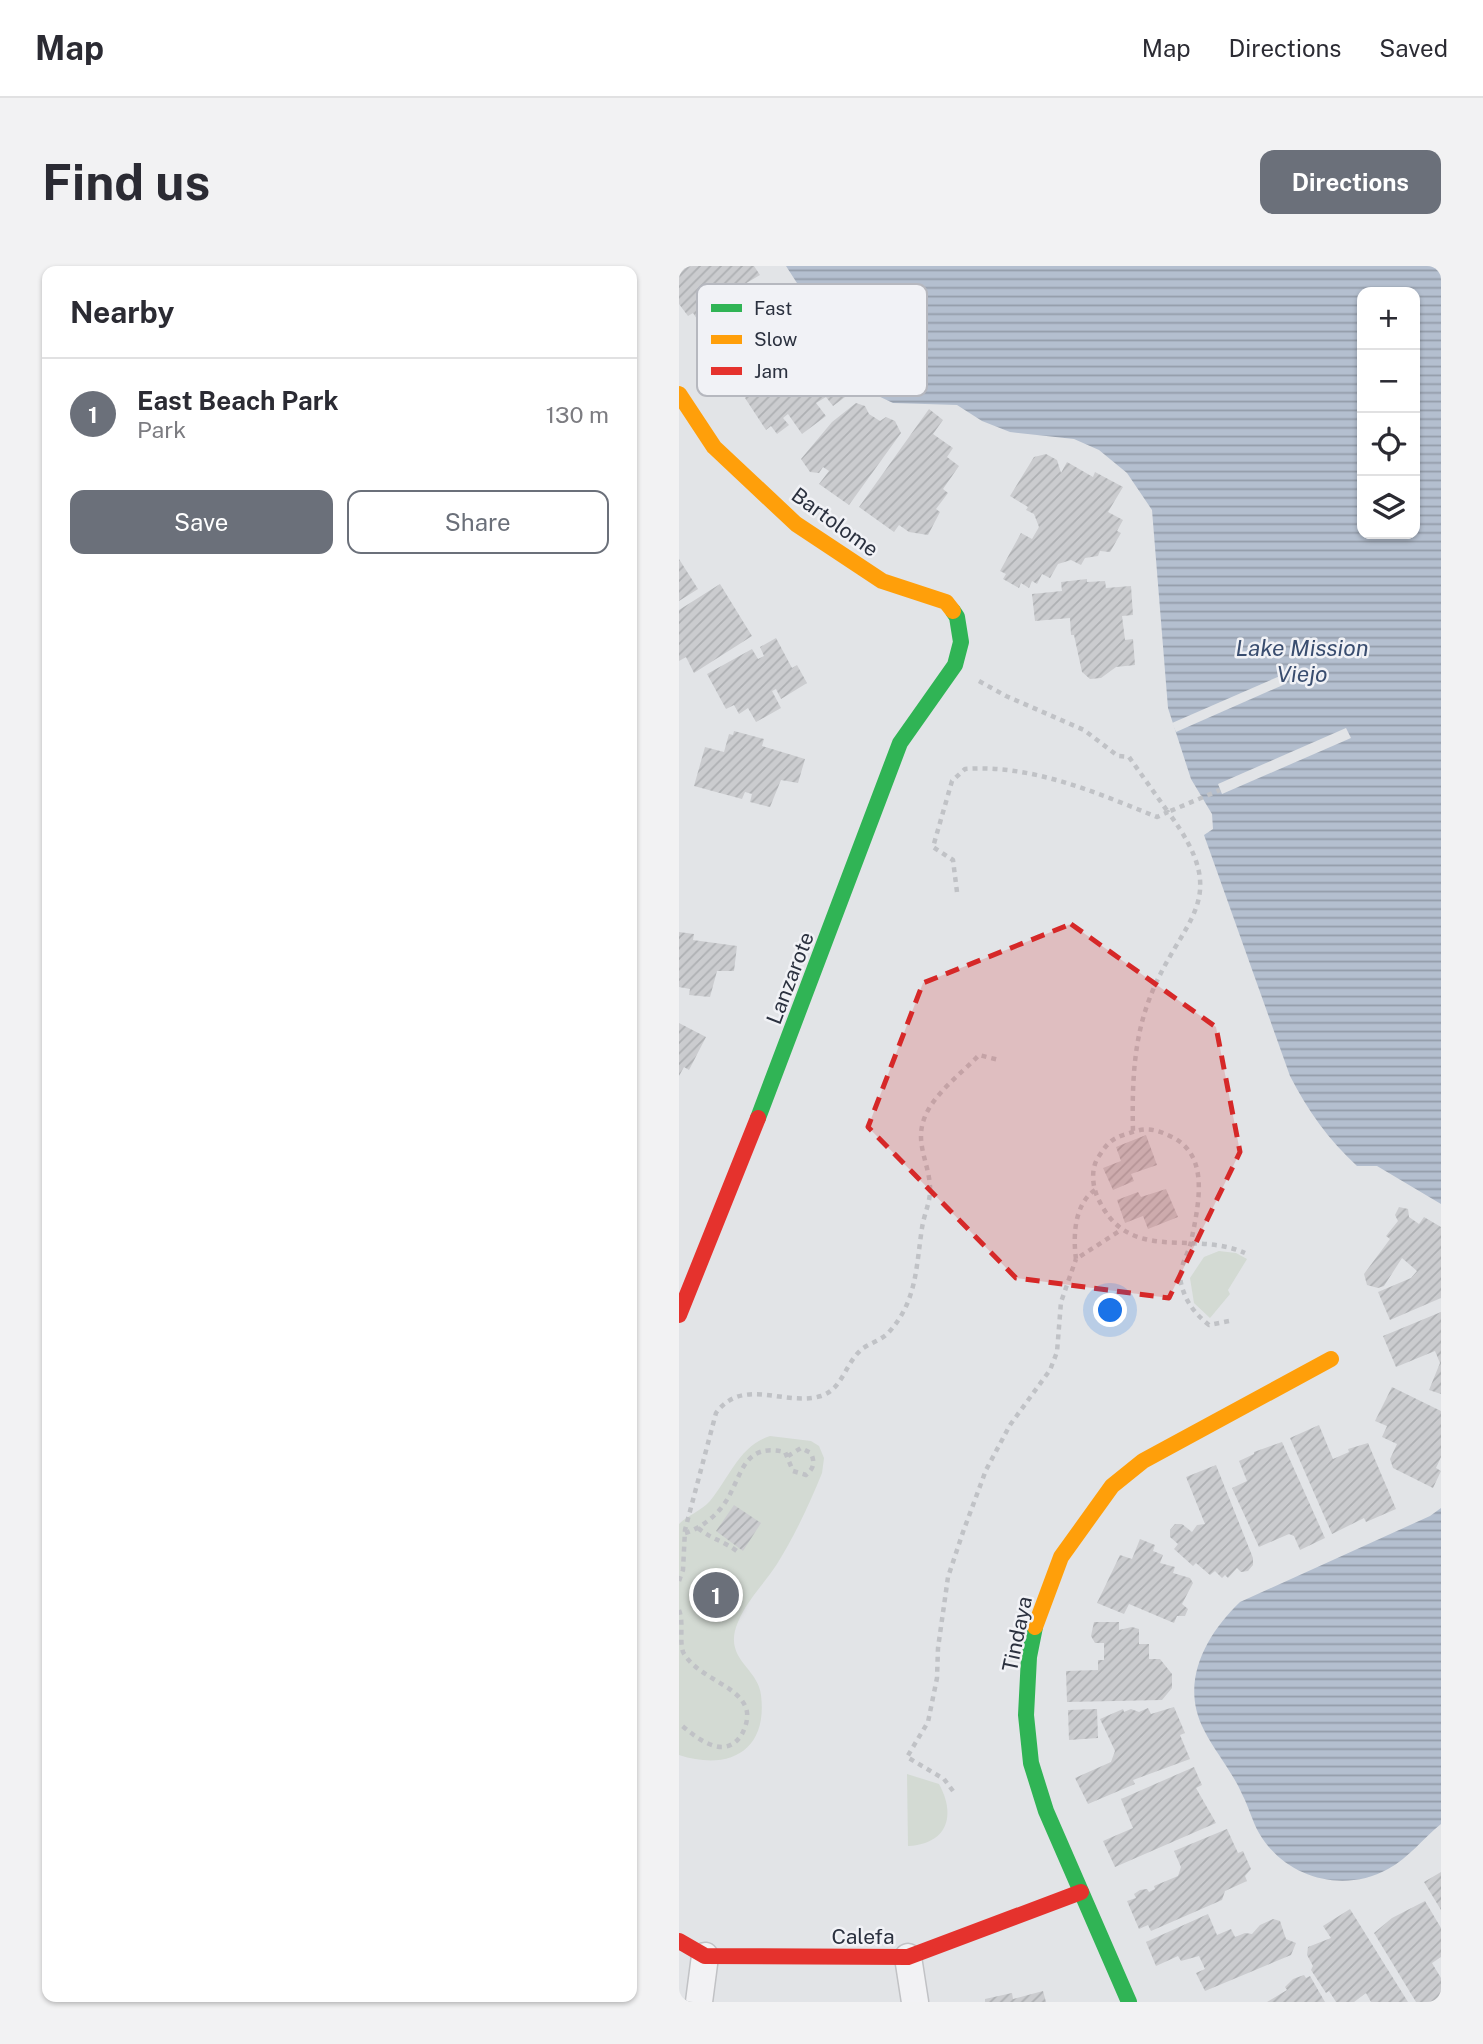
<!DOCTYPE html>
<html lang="en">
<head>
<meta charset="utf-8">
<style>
  body { margin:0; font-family:"Public Sans",sans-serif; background:#f2f2f3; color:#2b2b33 }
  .controls { position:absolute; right:21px; top:21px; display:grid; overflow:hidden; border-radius:14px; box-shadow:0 2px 5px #0004 }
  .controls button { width:63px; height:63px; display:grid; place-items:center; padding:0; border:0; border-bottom:2px solid #e1e1e2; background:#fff; color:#2b2b33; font:35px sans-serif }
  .you { position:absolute; left:432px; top:1045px; width:24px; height:24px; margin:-18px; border:5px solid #fff; border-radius:50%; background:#1a73e8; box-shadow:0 0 0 10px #1a73e833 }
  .badge { display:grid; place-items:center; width:46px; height:46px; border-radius:50%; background:#6b707a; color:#fff; font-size:23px; font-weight:700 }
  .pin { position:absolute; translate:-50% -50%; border:4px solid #fff; box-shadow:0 2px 7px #0006 }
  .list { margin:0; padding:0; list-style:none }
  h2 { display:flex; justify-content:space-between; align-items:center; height:91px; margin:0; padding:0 28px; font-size:30px }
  h2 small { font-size:23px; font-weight:400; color:#7c7c81 }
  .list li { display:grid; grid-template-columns:46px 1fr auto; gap:21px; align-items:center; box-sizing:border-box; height:112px; padding:0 28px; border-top:2px solid #e1e1e2 }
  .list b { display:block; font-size:26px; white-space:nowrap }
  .list p { margin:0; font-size:23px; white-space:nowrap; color:#7c7c81 }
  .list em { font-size:23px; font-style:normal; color:#7c7c81 }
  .actions { display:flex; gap:14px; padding:21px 28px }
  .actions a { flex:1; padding:16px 0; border:2px solid #6b707a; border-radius:14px; text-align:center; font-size:24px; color:#6b707a }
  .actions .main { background:#6b707a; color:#fff }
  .icon { flex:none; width:38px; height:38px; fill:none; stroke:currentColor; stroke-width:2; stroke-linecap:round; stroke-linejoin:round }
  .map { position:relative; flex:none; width:762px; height:1736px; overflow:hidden; border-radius:14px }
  header { display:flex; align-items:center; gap:42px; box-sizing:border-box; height:98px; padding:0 35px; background:#fff; border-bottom:2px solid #e1e1e2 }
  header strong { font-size:33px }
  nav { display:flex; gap:38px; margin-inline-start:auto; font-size:24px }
  .intro { display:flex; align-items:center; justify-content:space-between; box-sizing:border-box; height:168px; padding:0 42px }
  h1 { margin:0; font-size:49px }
  .button { padding:18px 32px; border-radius:14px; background:#6b707a; color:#fff; font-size:24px; font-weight:700 }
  main { display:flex; gap:42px; padding:0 42px }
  aside { flex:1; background:#fff; border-radius:14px; box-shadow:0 2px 5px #0004 }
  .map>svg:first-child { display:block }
</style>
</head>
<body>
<header>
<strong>Map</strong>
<nav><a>Map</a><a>Directions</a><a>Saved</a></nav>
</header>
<div class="intro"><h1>Find us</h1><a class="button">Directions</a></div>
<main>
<aside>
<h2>Nearby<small></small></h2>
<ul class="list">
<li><span class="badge">1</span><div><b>East Beach Park</b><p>Park</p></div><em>130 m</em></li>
</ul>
<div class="actions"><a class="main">Save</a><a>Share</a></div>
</aside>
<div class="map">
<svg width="762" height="1736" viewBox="0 0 762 1736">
  <defs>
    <pattern id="water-rules" width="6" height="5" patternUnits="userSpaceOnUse" patternTransform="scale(1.75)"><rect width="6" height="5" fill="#b4bfcf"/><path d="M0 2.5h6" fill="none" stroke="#939ca9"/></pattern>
    <pattern id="building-hatch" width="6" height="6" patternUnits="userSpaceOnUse" patternTransform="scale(1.75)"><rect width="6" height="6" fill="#cbcccf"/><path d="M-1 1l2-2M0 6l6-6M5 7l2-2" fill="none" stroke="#aeb0b3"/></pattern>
  </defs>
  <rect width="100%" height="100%" fill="#e2e4e7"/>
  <!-- green -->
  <g fill="#d3dad3">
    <path d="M540 985 557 987 568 993 549 1024 551 1028 531 1052 515 1037 511 1012 525 991Z"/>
    <path d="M91 1170 132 1175 140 1180 145 1192 143 1207C131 1237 115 1271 98 1298 85 1318 68 1334 59 1356 43 1393 79 1401 82 1429 89 1486 49 1505 0 1489V1258C9 1249 22 1245 31 1235 51 1211 60 1180 91 1170Z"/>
    <path d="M228 1508 260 1518C278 1551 267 1578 229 1580Z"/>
  </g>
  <!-- water -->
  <g fill="url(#water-rules)" fill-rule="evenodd">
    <path d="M107 0H762V938L698 900H678C649 873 629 845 611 810L525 569 534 563 533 548 512 513 489 442 473 244 448 207 420 184 395 173 331 166 303 155 278 139 214 137 195 128 181 115ZM683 26H736V268H683Z"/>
    <path d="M762 1242V1558C744 1572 730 1592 709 1603 664 1628 606 1612 580 1567 573 1555 570 1541 563 1528 553 1505 536 1486 525 1464 500 1416 527 1369 561 1336L751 1250Z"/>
  </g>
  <!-- pier -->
  <g fill="#e2e4e7">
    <path d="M601 410 604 419 497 466 493 457Z"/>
    <path d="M667 462 672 472 543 528 539 518Z"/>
  </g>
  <!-- building -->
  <g fill="url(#building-hatch)">
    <path d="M0 0H75L81 9 59 22 65 32 22 59 14 47 9 50 0 38Z"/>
    <path d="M132 82H137L144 90H148L170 128 154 140 147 131 137 137 147 150 123 168 109 148 104 152 110 159 98 168 92 160 87 164 66 132 72 124Z"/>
    <path d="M177 137 186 140 190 148 201 155 207 151 216 155 222 167 170 239 140 218 150 205 144 201 140 207 131 206 122 193 153 156Z"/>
    <path d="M250 143 264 154 254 168 274 182 268 191 280 200 264 223 269 227 257 243 261 246 249 269 230 266 220 259 215 266 180 241Z"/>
    <path d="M367 188 378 194 382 207 388 196 414 211 416 206 444 221 429 246 444 254 438 265 442 267 431 286 421 285 419 290 406 292 402 299 392 294 379 298 371 312 363 308 358 318 353 315 350 322 342 317 340 322 324 313 327 308 321 305 342 267 353 273 360 261 355 248 347 244 349 241 331 230 355 191Z"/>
    <path d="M0 293 19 323 0 335Z"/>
    <path d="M408 313V316L426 315 427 322 452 320 454 349 443 350 446 374 454 373 456 399 437 401 422 412 411 413 403 406 395 369H392L391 352 356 355 353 328 383 325 382 316Z"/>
    <path d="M41 318 73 370 15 407 7 391 0 395V344Z"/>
    <path d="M97 372 113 402 118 399 128 417 102 433 97 423 93 425 102 442 77 456 69 442 60 448 55 439 47 443 28 408 73 383 79 393 85 390 81 381Z"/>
    <path d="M55 465 85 473 83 480 126 493 119 517 102 514 91 541 71 536 73 528 66 526 63 533 15 520 26 481 45 486 50 468 54 469Z"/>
    <path d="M0 666 15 668 14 674 58 680 55 705H38L31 731 10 729 11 723 0 721Z"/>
    <path d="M0 757 27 771 10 804 5 801 0 810Z"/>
    <path d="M467 869 478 899 452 908 455 915 434 924 424 902 442 895 437 881Z"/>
    <path d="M487 923 499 951 469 963 464 950 446 957 438 934 459 926 462 931Z"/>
    <path d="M720 941 729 943 730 951 740 958 745 951 762 961V1032L711 1054 699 1026 732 1012 738 1005 723 992 705 1020 699 1022 688 1019 685 1008 711 973 707 970 719 955 716 949Z"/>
    <path d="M762 1046V1128L750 1124 761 1097 756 1085 717 1101 704 1070Z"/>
    <path d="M713 1121 762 1145V1191L757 1202 762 1205 754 1222 714 1202 711 1193 718 1178 703 1171 708 1160 696 1155Z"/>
    <path d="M640 1159 654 1193 670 1186 669 1183 689 1177 717 1243 687 1256 685 1252 653 1268 611 1172Z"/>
    <path d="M603 1176 646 1272 621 1284 615 1270 610 1268 580 1281 553 1222 568 1215 560 1195 575 1188V1186Z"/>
    <path d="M537 1199 574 1292V1299L569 1305 562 1306 558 1302 549 1312 546 1309 543 1312 536 1305 531 1309 517 1297 514 1300 495 1283 499 1278 491 1271V1264L496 1258H503L513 1266 518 1259 526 1258 507 1211Z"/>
    <path d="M55 1239 82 1257 64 1285 37 1265Z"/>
    <path d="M461 1273 476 1279 474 1285 484 1289 481 1297 496 1301 494 1307 511 1312 514 1317 503 1338 509 1343 506 1350H498L495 1357 450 1338 445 1348 418 1337 441 1289 453 1293Z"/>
    <path d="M415 1356H440V1364L453 1361 460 1363V1378H470V1393H481L493 1408V1422L483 1434 388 1436 387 1405 419 1404V1394H425V1377H416L412 1370Z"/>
    <path d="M495 1441 506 1467 501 1469 511 1493 454 1514 456 1518 409 1538 396 1512 432 1496 436 1485 421 1453 444 1443 445 1446 452 1443 460 1446 469 1442 472 1448Z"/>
    <path d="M418 1443 419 1472 390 1474 389 1444Z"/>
    <path d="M515 1501 523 1519 517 1522 537 1557 436 1601 424 1575 454 1562 442 1533Z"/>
    <path d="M548 1563 559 1587 564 1585 572 1603 566 1610 568 1615 546 1625 543 1634 472 1665 469 1659 460 1663 448 1635 457 1632 455 1628 461 1624 468 1623 470 1626 476 1623 475 1620 499 1610 502 1601 495 1585Z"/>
    <path d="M762 1606V1644L745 1616Z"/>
    <path d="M746 1635 762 1662V1691L753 1697 762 1712V1736H737L695 1667 713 1652Z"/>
    <path d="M671 1643 729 1736H692L687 1727 675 1736H657L650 1725 647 1727 632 1704 634 1700 628 1689 629 1681 652 1672 644 1660Z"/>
    <path d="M529 1648 538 1669 552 1663 556 1671 566 1667 573 1668 581 1659 594 1653 601 1655 607 1673 617 1677 612 1689 526 1725 517 1707 526 1703 520 1690 502 1695 499 1690 477 1700 467 1676Z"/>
    <path d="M625 1709 627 1712 631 1710 646 1736H588L608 1724 606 1721 614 1713Z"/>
    <path d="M364 1725 367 1736H306V1733L333 1727 334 1733Z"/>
  </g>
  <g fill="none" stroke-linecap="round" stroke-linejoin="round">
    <!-- street casing -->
    <g stroke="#c1c2c5" stroke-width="29">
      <g id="street">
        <path d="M229 1691 236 1736"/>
        <path d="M20 1736 26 1690"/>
      </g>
    </g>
    <!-- path -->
    <g stroke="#c0c2c6" stroke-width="4.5" stroke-dasharray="5 5" stroke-linecap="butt">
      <path d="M300 415 327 430 405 464 439 490 450 491 489 546 541 524"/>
      <path d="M278 626 274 594 254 581 273 515 286 503C353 498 418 527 478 551L489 546C557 637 501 651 470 734 454 776 453 822 454 866"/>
      <path d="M416 924C395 938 394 971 397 993L442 964"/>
      <path d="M550 1055 530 1059C516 1048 506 1035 502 1017 499 1002 509 989 512 976 519 941 532 890 493 871 481 865 470 861 457 865 438 871 432 871 420 890 412 901 413 918 418 930 448 1000 512 963 566 987"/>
      <path d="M19 1262C32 1273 45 1275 59 1286"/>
      <path d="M6 1267C23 1262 40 1248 49 1232 64 1205 66 1177 106 1186L114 1205 127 1209C135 1202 136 1197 132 1187L122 1182 109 1190"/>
      <path d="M0 1315 4 1304 6 1264 37 1147C64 1110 106 1141 142 1130 164 1123 166 1097 183 1083 191 1077 203 1074 210 1066 238 1035 237 1001 243 962 245 948 252 935 251 921 250 897 236 878 245 853 254 828 282 808 300 789L320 794"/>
      <path d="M0 1344C5 1357 0 1373 4 1386 18 1412 58 1418 67 1442 70 1451 67 1460 63 1468 46 1496 17 1472 0 1457"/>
      <path d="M274 1525 265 1513 228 1491 249 1456 258 1412 259 1382 269 1311 284 1266 307 1204 331 1159 371 1104 378 1086 382 1036 397 993"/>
    </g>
    <!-- street -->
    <use href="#street" stroke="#f2f2f4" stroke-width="26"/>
    <!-- fast -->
    <g stroke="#30b455" stroke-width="16">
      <path d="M79 852 221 477 276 399 282 376 278 351 274 345"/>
      <path d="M356 1361 350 1391 347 1449 352 1497 367 1545 450 1736"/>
    </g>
    <!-- slow -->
    <g stroke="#ff9f0a" stroke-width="16">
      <path d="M0 128 35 181 117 258 203 315 267 336 274 345"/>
      <path d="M356 1361 382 1291 433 1220 464 1195 652 1093"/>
    </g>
    <!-- jam -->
    <g stroke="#e5322d" stroke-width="16">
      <path d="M0 1049 79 852"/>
      <path d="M0 1675 26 1690 229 1691 402 1626"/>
    </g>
  </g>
  <!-- marked area -->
  <path fill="#d62828" fill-opacity="0.2" stroke="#d62828" stroke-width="5" stroke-dasharray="14 9" stroke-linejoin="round" d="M392 658 537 761 561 886 490 1032 337 1012 189 861 244 717Z"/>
  <g text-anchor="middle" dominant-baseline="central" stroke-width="5" stroke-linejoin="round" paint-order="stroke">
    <!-- street labels -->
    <g font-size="21" fill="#2b313f" stroke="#f1f2f6">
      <text transform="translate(156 256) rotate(36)">Bartolome</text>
      <text transform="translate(111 712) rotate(-69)">Lanzarote</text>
      <text transform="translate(338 1368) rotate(-78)">Tindaya</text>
      <text x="184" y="1670">Calefa</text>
    </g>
    <!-- water labels -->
    <g font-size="23" font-style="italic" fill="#394d6f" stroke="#f1f2f6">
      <text x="623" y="381">Lake Mission<tspan x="623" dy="26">Viejo</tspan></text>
    </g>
  </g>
  <!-- legend -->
  <rect x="18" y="18" width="230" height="112" rx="10" fill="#f1f2f6" stroke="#b6b8bf" stroke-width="2"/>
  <rect x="32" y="38" width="31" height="8" fill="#30b455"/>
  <rect x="32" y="69" width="31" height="9" fill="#ff9f0a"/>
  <rect x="32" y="101" width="31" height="8" fill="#e5322d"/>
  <g font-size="19" fill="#2b313f">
    <text x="75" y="49">Fast</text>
    <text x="75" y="80">Slow</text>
    <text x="75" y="112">Jam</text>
  </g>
</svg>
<div class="controls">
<button>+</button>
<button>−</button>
<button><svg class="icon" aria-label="locate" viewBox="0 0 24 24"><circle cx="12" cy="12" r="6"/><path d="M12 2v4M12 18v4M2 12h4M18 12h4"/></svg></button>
<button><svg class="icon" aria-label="layers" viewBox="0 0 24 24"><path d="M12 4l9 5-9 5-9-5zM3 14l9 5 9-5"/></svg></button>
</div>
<div class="you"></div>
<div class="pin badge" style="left:37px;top:1329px">1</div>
</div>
</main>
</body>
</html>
